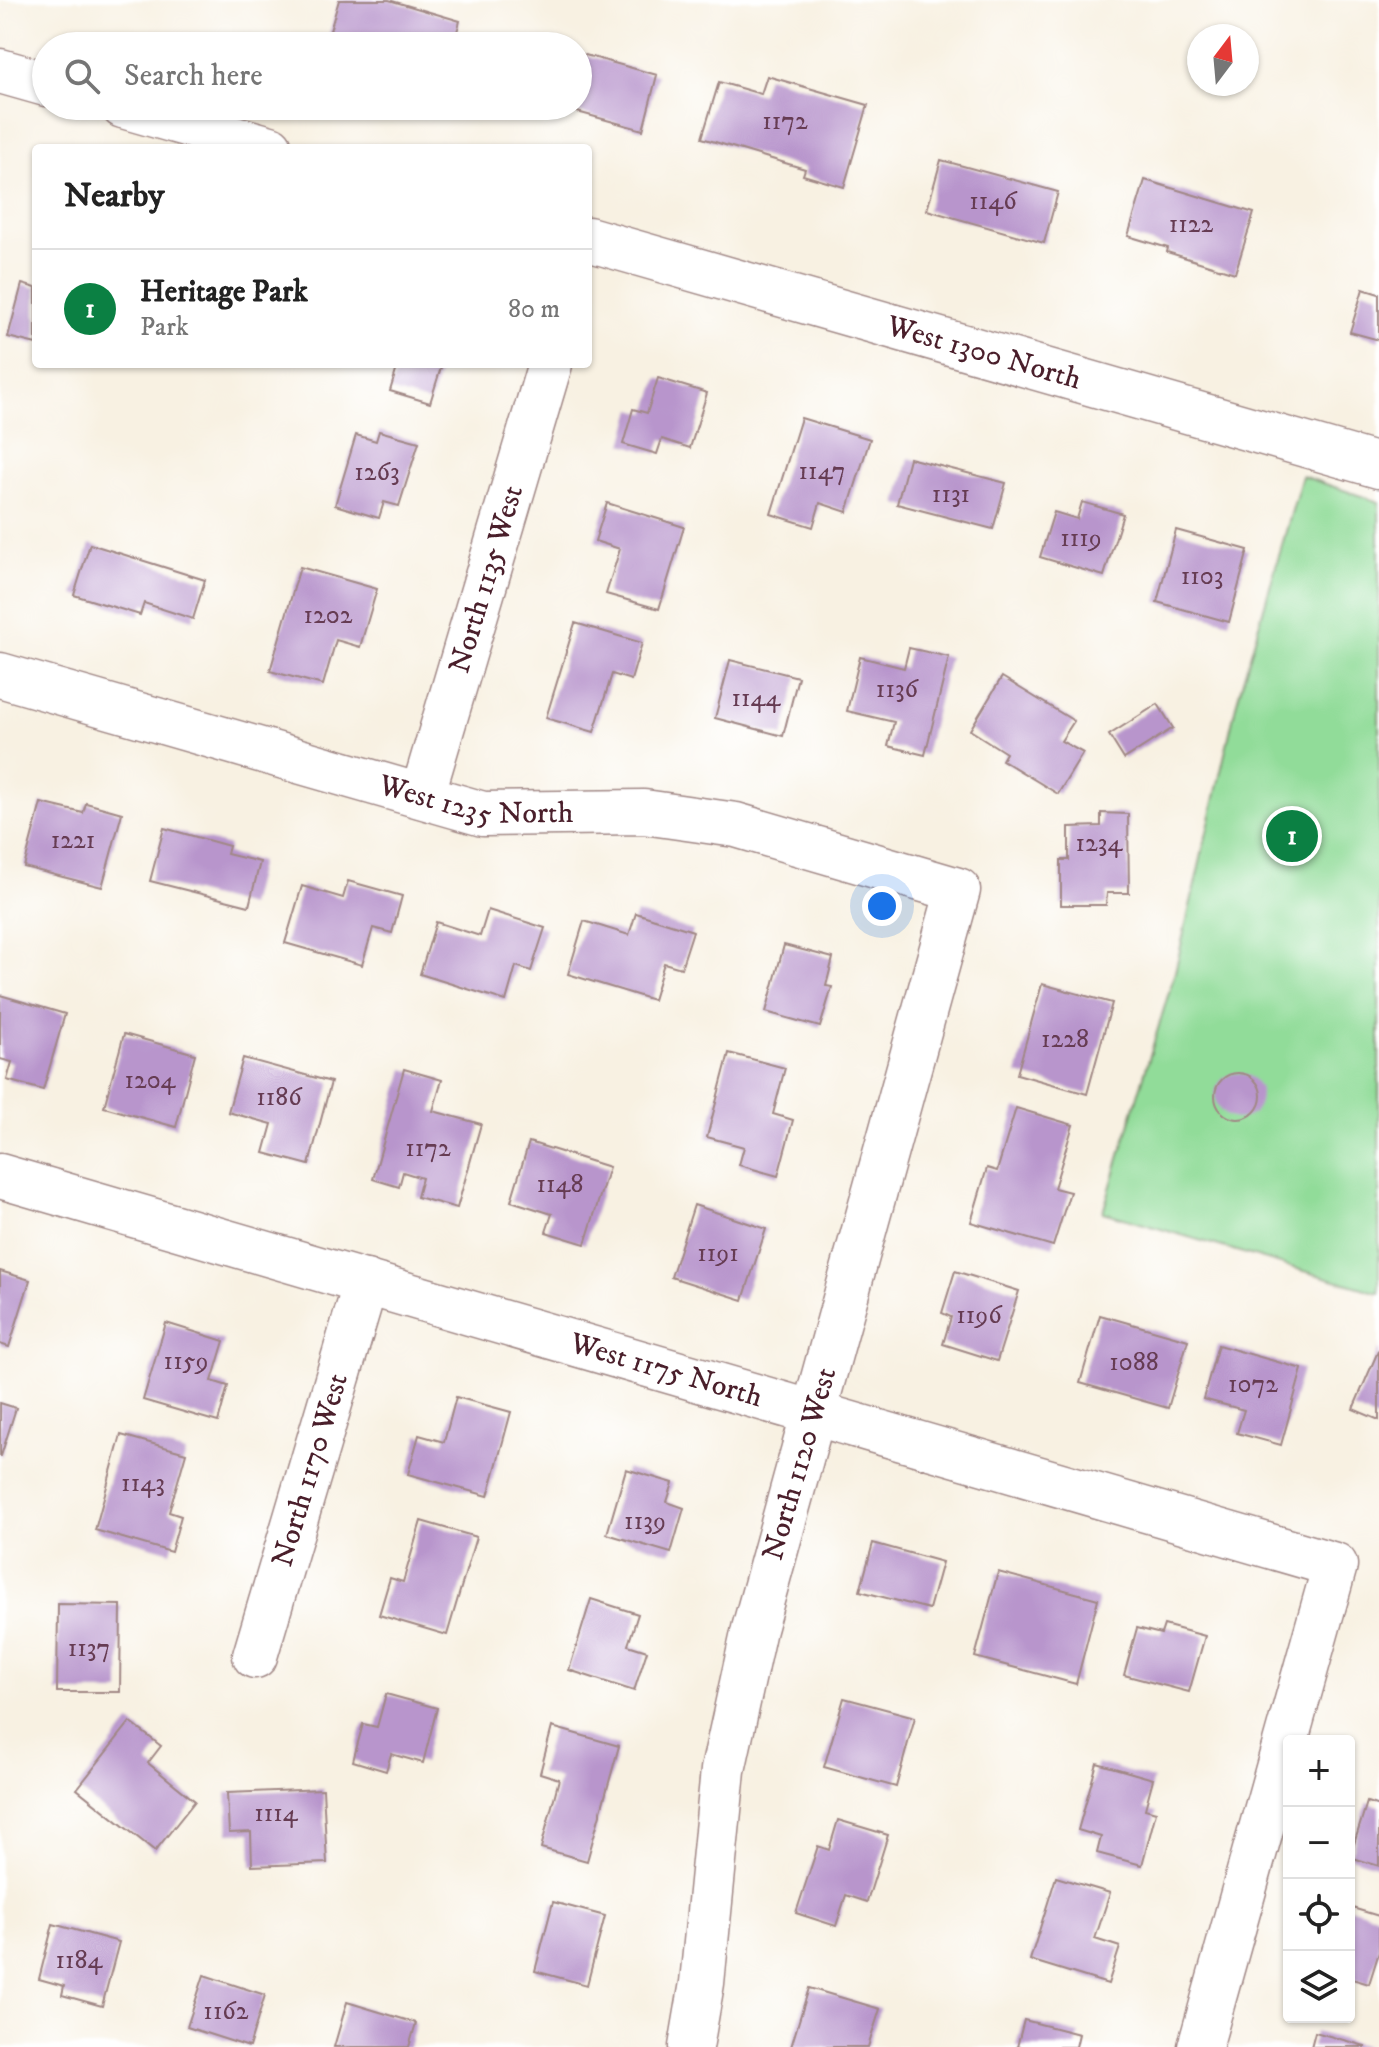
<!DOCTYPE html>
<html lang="en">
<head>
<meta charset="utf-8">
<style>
  body { margin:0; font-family:"IM FELL DW Pica",serif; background:#f2f2f2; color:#222 }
  .controls { position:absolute; right:24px; bottom:24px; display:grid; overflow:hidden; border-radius:8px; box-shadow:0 2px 6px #0004 }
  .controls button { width:72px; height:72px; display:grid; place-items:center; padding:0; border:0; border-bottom:2px solid #e0e0e0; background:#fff; color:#222; font:40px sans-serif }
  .compass { position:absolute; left:1187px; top:24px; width:72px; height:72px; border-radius:50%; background:#fff; box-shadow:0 2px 6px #0004; rotate:16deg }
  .you { position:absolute; left:882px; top:906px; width:28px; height:28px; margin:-20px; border:6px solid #fff; border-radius:50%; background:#1a73e8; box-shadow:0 0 0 12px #1a73e833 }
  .badge { display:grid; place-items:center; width:52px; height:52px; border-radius:50%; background:#0b8043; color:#fff; font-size:26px; font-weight:700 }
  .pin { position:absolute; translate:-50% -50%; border:4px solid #fff; box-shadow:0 2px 8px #0006 }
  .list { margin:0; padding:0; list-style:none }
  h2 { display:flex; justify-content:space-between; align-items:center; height:104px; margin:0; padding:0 32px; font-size:34px }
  h2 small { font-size:26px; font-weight:400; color:#767676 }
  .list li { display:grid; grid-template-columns:52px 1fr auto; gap:24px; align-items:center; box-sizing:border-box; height:120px; padding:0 32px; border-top:2px solid #e0e0e0 }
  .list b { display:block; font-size:30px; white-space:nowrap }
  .list p { margin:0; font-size:26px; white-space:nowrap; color:#767676 }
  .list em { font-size:26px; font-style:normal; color:#767676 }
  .icon { flex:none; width:44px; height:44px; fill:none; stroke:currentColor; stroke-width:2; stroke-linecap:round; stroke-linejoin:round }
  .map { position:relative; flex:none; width:1379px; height:2047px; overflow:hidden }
  .search { position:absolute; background:#fff; box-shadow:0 2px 6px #0004; left:32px; top:32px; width:560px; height:88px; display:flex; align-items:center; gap:20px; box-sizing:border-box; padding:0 28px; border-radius:44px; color:#767676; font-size:30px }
  .panel { position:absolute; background:#fff; box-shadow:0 2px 6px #0004; left:32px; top:144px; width:560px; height:224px; border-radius:8px }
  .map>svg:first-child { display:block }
</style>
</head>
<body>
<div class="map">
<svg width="1379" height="2047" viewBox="0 0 1379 2047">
  <rect width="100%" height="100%" fill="#fff"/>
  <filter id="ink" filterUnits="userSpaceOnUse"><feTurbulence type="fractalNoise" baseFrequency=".0125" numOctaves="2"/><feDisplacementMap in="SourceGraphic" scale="16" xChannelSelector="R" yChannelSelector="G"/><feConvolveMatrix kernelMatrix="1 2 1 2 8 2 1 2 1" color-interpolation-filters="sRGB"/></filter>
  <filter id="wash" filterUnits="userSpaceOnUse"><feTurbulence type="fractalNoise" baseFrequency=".006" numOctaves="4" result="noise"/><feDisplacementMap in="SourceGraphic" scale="32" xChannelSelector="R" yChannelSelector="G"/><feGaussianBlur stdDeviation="1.8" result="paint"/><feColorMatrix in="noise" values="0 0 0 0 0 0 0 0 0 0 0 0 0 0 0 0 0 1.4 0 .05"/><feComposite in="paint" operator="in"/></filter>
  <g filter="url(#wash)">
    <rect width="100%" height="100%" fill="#f8f1e2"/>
    <!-- green -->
    <path fill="#91dc99" stroke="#6e7e62" stroke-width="2" d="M1302 476 1379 502V1293L1103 1212 1175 972 1237 701Z"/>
    <g id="blocks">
      <!-- building -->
      <g fill="#b895cc">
        <path d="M339 0H389L460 21 453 46H345L327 41Z"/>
        <path d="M578 53 657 75 643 130 559 107 578 106Z"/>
        <path d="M767 76 868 105 844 187 803 175 805 169 702 138 719 82 761 94Z"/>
        <path d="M941 160 1058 192 1044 243 927 210Z"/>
        <path d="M1145 180 1254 213 1235 273 1167 252 1168 248 1128 236Z"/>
        <path d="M22 284 36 288V344L8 337Z"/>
        <path d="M1363 289 1379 294V340L1350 332Z"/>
        <path d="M442 364 430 403 390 391 397 368 385 364Z"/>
        <path d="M658 378 707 393 690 448 662 439 657 454 623 444 633 409 647 413Z"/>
        <path d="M801 418 870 439 847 512 820 503 813 527 771 514Z"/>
        <path d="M379 431 419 442 399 506 384 502 379 518 335 505 356 435 376 441Z"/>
        <path d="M909 458 1006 483 993 529 897 504Z"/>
        <path d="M1082 502 1123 514 1104 576 1040 557 1054 512 1077 519Z"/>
        <path d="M607 503 684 527 659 609 606 594 620 549 595 541Z"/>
        <path d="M1176 530 1248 550 1229 622 1157 602Z"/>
        <path d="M90 544 205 580 193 619 144 603 140 615 74 595Z"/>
        <path d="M300 567 377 589 360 647 336 640 323 685 270 671Z"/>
        <path d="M575 623 642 643 631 680 612 674 594 732 546 718Z"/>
        <path d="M909 648 949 657 925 755 888 746 894 722 847 711 860 657 904 668Z"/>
        <path d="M730 660 798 677 783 736 715 718Z"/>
        <path d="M1002 677 1074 721 1061 741 1083 753 1058 794 1002 760 1006 753 970 730Z"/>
        <path d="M1158 704 1173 728 1124 759 1109 735Z"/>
        <path d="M41 803 83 813 86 803 122 813 102 887 24 867Z"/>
        <path d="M1101 813 1128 814 1129 893H1107L1106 905H1061V860H1069V827L1101 826Z"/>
        <path d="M164 828 229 846 227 854 260 862 249 906 150 881Z"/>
        <path d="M348 881 402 896 392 933 373 928 362 965 285 943 302 886 343 898Z"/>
        <path d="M488 910 545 928 531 971 516 966 506 1001 420 974 436 922 480 936Z"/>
        <path d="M636 913 693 931 681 968 664 963 653 1000 568 974 584 921 629 935Z"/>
        <path d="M784 945 833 958 826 986 832 987 820 1027 766 1012Z"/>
        <path d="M1042 984 1112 1003 1087 1094 1017 1074Z"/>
        <path d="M0 995 65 1014 43 1090 7 1080 12 1062 0 1059Z"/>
        <path d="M124 1034 195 1054 176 1127 104 1107Z"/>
        <path d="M729 1053 785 1068 773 1114 793 1120 778 1176 739 1165 744 1147 707 1137Z"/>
        <path d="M243 1058 331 1082 309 1165 264 1153 272 1124 228 1112Z"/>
        <path d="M404 1069 442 1080 433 1111 481 1124 457 1208 417 1197 422 1178 403 1172 399 1187 373 1179Z"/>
        <circle cx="1238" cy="1096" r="23"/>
        <path d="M1016 1108 1073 1125 1054 1188 1070 1192 1053 1246 971 1222 987 1168 997 1171Z"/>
        <path d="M529 1142 609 1167 585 1244 546 1232 552 1214 511 1201Z"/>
        <path d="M694 1205 766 1229 743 1300 671 1277Z"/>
        <path d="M0 1271 30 1280 9 1347 0 1344Z"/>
        <path d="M955 1271 1019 1291 997 1361 943 1344 951 1317 942 1313Z"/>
        <path d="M1100 1315 1188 1340 1168 1408 1080 1383Z"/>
        <path d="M166 1323 224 1341 212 1381 228 1386 218 1422 143 1400Z"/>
        <path d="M1218 1345 1302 1369 1281 1445 1237 1433 1244 1410 1203 1399Z"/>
        <path d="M1379 1349V1420L1353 1409Z"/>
        <path d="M456 1397 511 1412 488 1496 408 1474 419 1435 444 1442Z"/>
        <path d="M0 1403 16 1408 1 1456H0Z"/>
        <path d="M121 1435 186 1453 169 1512 181 1516 171 1552 95 1530Z"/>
        <path d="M626 1469 673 1483 667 1502 684 1508 671 1553 607 1534Z"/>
        <path d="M421 1521 476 1537 447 1635 379 1615 390 1578 403 1582Z"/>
        <path d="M873 1543 942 1562 929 1609 860 1591Z"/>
        <path d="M998 1572 1098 1599 1076 1684 975 1657Z"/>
        <path d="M591 1599 638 1614 628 1645 647 1651 634 1691 569 1670Z"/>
        <path d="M58 1604 121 1605 120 1692H57Z"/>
        <path d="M1164 1625 1205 1636 1189 1692 1124 1675 1137 1628 1161 1634Z"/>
        <path d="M386 1694 437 1708 423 1763 391 1754 386 1771 353 1761 363 1724 377 1727Z"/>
        <path d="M844 1698 915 1717 896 1787 824 1767Z"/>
        <path d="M130 1722 161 1746 148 1763 195 1801 155 1851 77 1789Z"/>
        <path d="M552 1727 619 1746 587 1861 541 1848 559 1779 540 1773Z"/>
        <path d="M1097 1763 1153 1779 1145 1809 1156 1812 1142 1865 1097 1853 1101 1837 1078 1830Z"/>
        <path d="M323 1789 327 1863 252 1866 251 1832 229 1833 227 1793Z"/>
        <path d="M1367 1802 1379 1806V1866L1350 1857Z"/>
        <path d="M838 1820 888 1835 867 1902 846 1895 836 1926 796 1913 818 1846 829 1850Z"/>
        <path d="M1056 1877 1110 1893 1095 1939 1120 1947 1108 1984 1030 1960Z"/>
        <path d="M553 1902 605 1916 587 1985 535 1971Z"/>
        <path d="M1349 1907 1379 1916V1952L1369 1984 1349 1978Z"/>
        <path d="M53 1924 119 1942 102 2006 62 1995 64 1986 39 1979Z"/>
        <path d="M204 1975 265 1995 249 2047 187 2027Z"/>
        <path d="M809 1988 880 2009 868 2047H791Z"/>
        <path d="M347 2002 416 2023 409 2047H334Z"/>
        <path d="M1024 2020 1079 2034 1076 2047H1017Z"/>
        <path d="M1315 2032 1365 2046V2047H1311Z"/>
      </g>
    </g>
  </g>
  <g filter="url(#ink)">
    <use href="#blocks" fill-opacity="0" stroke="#a18886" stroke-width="2"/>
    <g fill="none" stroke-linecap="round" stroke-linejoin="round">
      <!-- minor casing -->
      <g stroke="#a18886" stroke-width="47">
        <g id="minor">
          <path d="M0 71 46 84"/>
          <path d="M123 106 270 148"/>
          <path id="s1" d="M588 239 1379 466"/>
          <path id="s2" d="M0 675 483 814 644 812 736 825 958 890 754 1629 723 1770 702 1983 691 2047"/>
          <path id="s3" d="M422 796 550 364"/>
          <path id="s4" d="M0 1176 1335 1565 1200 2047"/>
          <path id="s5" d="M255 1656 366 1282"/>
        </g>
      </g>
      <!-- minor -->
      <use href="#minor" stroke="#fff" stroke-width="44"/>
    </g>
  </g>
  <g text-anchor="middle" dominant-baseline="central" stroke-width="7" stroke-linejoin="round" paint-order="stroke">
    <!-- number labels -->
    <g font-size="26" fill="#663c53">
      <text x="785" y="121">1172</text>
      <text x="993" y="201">1146</text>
      <text x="1191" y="224">1122</text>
      <text x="822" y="471">1147</text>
      <text x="377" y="472">1263</text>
      <text x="951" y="494">1131</text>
      <text x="1081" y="538">1119</text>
      <text x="1202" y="576">1103</text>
      <text x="328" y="615">1202</text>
      <text x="897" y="689">1136</text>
      <text x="756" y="698">1144</text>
      <text x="73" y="840">1221</text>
      <text x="1099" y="843">1234</text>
      <text x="1065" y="1039">1228</text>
      <text x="150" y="1080">1204</text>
      <text x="279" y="1097">1186</text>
      <text x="428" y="1148">1172</text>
      <text x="560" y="1184">1148</text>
      <text x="718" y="1253">1191</text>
      <text x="979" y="1315">1196</text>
      <text x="186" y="1361">1159</text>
      <text x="1134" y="1362">1088</text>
      <text x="1253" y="1384">1072</text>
      <text x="143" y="1483">1143</text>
      <text x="645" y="1521">1139</text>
      <text x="89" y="1648">1137</text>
      <text x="276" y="1813">1114</text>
      <text x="79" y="1960">1184</text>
      <text x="226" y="2011">1162</text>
    </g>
    <!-- street labels -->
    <g font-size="30" fill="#4a1f2b" stroke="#fff">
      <text stroke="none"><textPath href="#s1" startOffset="412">West 1300 North</textPath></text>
      <text stroke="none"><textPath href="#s3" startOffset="226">North 1135 West</textPath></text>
      <text stroke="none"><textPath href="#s2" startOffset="494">West 1235 North</textPath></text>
      <text stroke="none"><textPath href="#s4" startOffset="694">West 1175 North</textPath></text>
      <text transform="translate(800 1464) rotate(-74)">North 1120 West</text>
      <text stroke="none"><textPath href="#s5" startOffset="194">North 1170 West</textPath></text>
    </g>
  </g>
</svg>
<div class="controls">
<button>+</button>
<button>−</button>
<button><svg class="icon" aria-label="locate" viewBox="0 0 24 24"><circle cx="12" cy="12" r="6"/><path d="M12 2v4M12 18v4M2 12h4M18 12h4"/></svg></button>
<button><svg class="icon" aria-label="layers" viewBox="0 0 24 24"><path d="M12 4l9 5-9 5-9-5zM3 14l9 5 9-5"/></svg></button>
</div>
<svg class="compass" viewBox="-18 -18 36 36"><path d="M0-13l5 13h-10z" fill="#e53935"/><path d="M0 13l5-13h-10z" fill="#767676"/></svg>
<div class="you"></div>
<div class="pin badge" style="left:1292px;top:836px">1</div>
<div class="search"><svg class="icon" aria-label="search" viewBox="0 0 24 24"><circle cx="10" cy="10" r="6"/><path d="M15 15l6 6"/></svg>Search here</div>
<section class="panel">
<h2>Nearby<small></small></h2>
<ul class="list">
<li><span class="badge">1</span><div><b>Heritage Park</b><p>Park</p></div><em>80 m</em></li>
</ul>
</section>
</div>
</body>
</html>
